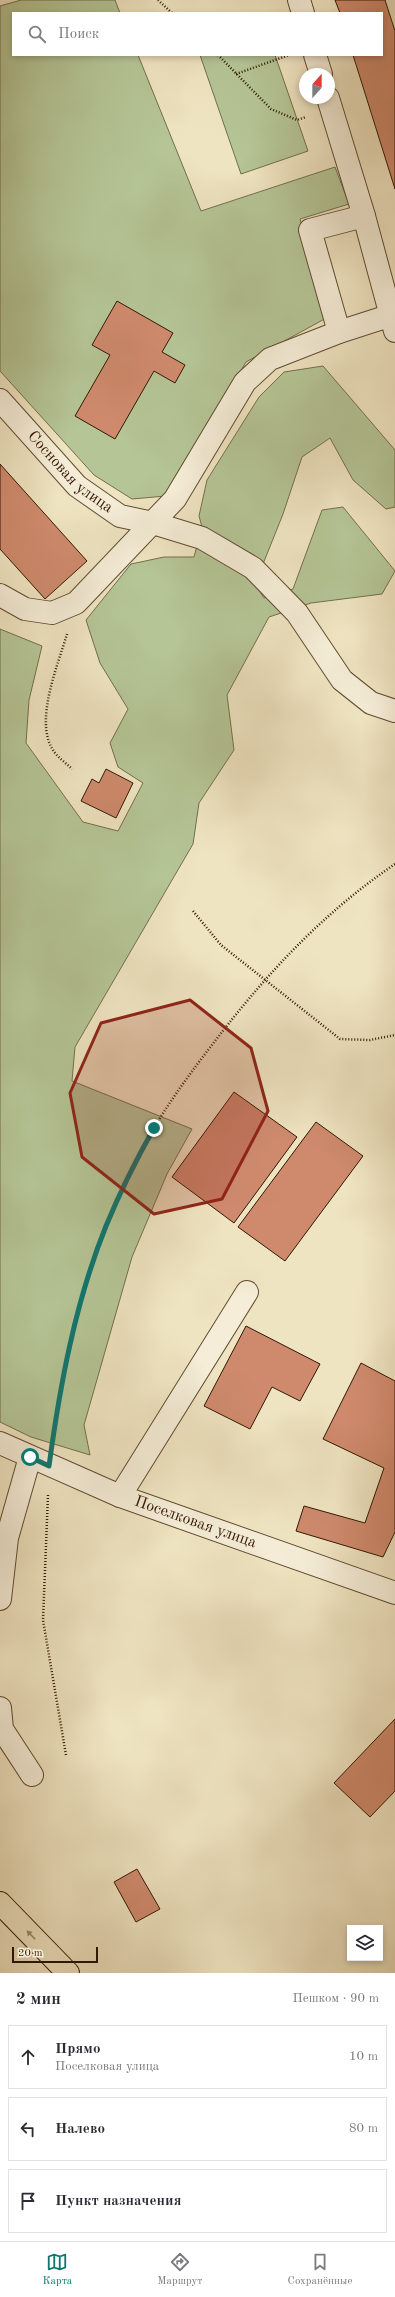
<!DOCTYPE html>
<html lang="ru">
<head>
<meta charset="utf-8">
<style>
  body { margin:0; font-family:"Old Standard TT",serif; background:#f2f2f3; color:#2b2b33 }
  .controls { position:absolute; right:12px; bottom:12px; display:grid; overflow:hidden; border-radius:0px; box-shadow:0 2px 6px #0003 }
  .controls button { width:36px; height:36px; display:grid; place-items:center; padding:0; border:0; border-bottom:1px solid #e1e1e2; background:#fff; color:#2b2b33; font:20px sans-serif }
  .compass { position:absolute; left:299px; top:68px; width:36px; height:36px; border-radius:50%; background:#fff; box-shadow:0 2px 6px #0003; rotate:21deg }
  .scale { position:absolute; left:12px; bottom:10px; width:86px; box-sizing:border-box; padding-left:4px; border:2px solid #321801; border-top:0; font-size:11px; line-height:14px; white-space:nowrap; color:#321801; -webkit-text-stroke:3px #f5edd7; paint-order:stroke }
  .stop { position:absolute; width:12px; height:12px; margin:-9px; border:3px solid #0f766e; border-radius:50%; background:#fff }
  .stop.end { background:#0f766e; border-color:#fff; box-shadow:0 1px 4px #0008 }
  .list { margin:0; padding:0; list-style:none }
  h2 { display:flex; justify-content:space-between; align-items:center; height:52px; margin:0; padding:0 16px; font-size:17px }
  h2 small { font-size:13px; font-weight:400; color:#7c7c81 }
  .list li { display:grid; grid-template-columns:26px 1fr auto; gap:12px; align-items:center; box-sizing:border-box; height:64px; margin:0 8px 8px; padding:0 8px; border:1px solid #e1e1e2; border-radius:0px }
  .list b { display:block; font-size:15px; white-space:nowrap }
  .list p { margin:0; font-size:13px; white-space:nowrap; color:#7c7c81 }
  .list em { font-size:13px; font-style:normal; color:#7c7c81 }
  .icon { flex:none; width:22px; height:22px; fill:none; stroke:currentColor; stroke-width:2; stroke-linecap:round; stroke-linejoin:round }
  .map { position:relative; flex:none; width:395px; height:1973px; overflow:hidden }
  .search { position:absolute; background:#fff; box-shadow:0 2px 6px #0003; left:12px; right:12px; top:12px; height:44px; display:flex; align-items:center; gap:10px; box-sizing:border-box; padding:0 14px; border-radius:0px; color:#7c7c81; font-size:15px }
  .sheet { height:268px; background:#fff }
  nav { display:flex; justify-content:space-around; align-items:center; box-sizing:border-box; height:56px; border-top:1px solid #e1e1e2; background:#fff; font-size:11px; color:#7c7c81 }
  nav a { display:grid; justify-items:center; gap:2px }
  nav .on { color:#0f766e }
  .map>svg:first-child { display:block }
</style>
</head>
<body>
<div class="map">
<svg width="395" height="1973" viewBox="0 0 395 1973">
  <rect width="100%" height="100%" fill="#efe4c1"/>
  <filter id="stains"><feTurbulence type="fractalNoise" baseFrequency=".005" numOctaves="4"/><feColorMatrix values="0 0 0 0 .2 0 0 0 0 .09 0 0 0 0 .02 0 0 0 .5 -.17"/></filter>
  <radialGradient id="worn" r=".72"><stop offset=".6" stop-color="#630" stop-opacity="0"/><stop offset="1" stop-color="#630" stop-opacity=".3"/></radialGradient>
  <!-- green -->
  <g fill="#b5c596" stroke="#746e4c">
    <path d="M21 0H115L120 13H13V55H138L201 211 335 167 349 204 300 219 330 316 246 362 166 496 132 499 94 475 0 371V6Z"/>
    <path d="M200 55H275L308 151 241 174Z"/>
    <path d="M323 366 395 450V507L386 509 353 480 330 438 302 457 283 514 255 584 264 598 293 589 322 510 343 507 395 571 382 594 311 603 269 617 227 695 234 750 199 803 193 844 75 1047 72 1081 192 1129 167 1174 132 1257 84 1425 90 1455 31 1437 0 1422V629L42 646 29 700 26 743 83 822 118 831 143 783 118 767 110 743 128 709 100 663 86 620 131 564 164 557H194L202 527 199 516 207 480 259 397 284 372Z"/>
  </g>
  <!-- building -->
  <g fill="#cf8a6d" stroke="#321801">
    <path d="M335 0H385L395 31V189L353 55H382V13H340Z"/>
    <path d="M117 301 173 333 162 352 185 365 175 383 154 371 115 439 75 416 110 355 92 345Z"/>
    <path d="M0 464 87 561 45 599 0 549Z"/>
    <path d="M106 769 133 783 116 818 81 801 92 779 99 783Z"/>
    <path d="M234 1092 297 1137 234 1223 172 1177Z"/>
    <path d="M316 1122 363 1156 285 1261 238 1227Z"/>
    <path d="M246 1326 320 1364 300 1401 272 1387 250 1429 204 1406Z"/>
    <path d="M361 1363 395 1381V1532L383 1557 296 1531 304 1506 365 1523 384 1468 323 1439Z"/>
    <path d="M395 1719V1791L370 1817 334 1783Z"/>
    <path d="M137 1869 160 1909 136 1922 114 1882Z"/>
  </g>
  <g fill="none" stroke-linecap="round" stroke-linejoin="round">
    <!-- minor casing -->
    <g stroke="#614b31" stroke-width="24">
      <g id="minor">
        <path d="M299 0 303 13"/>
        <path d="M315 55 321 74"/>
        <path d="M328 98 364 216 395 331"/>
        <path d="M339 332 310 230 364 216"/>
        <path id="s1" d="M0 400 77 486 120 516 153 523 202 538 253 568 297 613 342 680 371 703 395 711"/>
        <path d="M0 595 25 609 52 613 76 603 175 499 245 382 270 359 339 332 395 314"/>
        <path id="s2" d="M0 1443 120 1496 395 1593"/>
        <path d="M120 1496 247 1292"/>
        <path d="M0 1599 7 1538 30 1457"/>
        <path d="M0 1708 2 1729 32 1775"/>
      </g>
    </g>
    <!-- highway casing -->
    <g stroke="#321801" stroke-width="24">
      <path id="highway" d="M0 1903 68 1973"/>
    </g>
    <!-- path -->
    <g stroke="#321801" stroke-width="2.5" stroke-dasharray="1 2" stroke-linecap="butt">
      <path d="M158 0 172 13"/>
      <path d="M218 55 271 109 297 120 306 117"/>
      <path d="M236 74 289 55"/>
      <path d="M67 634C58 665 34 721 53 750 57 757 66 763 72 769"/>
      <path d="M193 911 221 945 340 1039 370 1040 395 1035"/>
      <path d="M53 1438C67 1331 98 1221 154 1128 174 1094 198 1063 222 1032 272 968 327 910 395 864"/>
      <path d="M48 1495 43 1620 66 1755"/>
    </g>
    <!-- minor -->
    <use href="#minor" stroke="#f5edd7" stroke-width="22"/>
    <!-- highway -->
    <use href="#highway" stroke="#efe4c1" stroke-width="22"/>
  </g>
  <!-- one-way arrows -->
  <defs><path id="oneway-solid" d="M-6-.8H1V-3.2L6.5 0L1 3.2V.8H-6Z"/></defs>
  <use fill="#9a886b" href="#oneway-solid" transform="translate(31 1935) rotate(-134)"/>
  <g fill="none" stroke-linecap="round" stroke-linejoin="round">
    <!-- route -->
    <path stroke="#0f766e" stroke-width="5" d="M30 1457 49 1466C60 1385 75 1303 106 1226 120 1192 136 1160 154 1128"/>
  </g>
  <!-- marked area -->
  <path fill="#8f2418" fill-opacity="0.2" stroke="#8f2418" stroke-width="3" stroke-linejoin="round" d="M190 1000 251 1048 268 1111 222 1199 154 1214 82 1157 70 1093 101 1023Z"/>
  <g text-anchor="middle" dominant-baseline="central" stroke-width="4" stroke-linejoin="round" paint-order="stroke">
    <!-- street labels -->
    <g font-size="16" fill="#321801" stroke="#f5edd7">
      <text stroke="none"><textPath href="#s1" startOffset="101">Сосновая улица</textPath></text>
      <text stroke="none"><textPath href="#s2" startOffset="211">Поселковая улица</textPath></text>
    </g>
  </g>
  <rect width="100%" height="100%" filter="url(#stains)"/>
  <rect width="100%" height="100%" fill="url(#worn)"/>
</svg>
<div class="controls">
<button><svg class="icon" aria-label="layers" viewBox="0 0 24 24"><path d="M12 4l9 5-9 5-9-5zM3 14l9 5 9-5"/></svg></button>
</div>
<svg class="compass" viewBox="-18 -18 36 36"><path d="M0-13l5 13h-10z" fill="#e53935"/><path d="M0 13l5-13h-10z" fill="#7c7c81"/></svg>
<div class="scale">20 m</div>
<div class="stop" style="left:30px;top:1457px"></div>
<div class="stop end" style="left:154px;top:1128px"></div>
<div class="search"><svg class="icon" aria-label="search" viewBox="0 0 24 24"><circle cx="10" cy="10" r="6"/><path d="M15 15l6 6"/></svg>Поиск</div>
</div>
<section class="sheet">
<h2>2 мин<small>Пешком · 90 m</small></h2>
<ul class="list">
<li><svg class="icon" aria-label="ahead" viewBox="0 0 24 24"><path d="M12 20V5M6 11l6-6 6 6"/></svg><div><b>Прямо</b><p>Поселковая улица</p></div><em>10 m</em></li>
<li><svg class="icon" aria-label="left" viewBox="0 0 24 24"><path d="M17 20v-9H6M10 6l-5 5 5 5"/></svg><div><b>Налево</b></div><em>80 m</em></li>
<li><svg class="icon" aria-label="arrive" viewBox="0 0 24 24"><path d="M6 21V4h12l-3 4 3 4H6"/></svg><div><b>Пункт назначения</b></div></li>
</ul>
</section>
<nav>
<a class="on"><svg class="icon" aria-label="map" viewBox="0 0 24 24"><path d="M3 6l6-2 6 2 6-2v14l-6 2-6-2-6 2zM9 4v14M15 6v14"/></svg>Карта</a>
<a><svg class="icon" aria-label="directions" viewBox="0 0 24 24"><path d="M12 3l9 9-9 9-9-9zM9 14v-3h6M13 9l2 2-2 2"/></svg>Маршрут</a>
<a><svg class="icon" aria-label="saved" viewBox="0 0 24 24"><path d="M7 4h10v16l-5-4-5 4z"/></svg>Сохранённые</a>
</nav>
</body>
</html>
